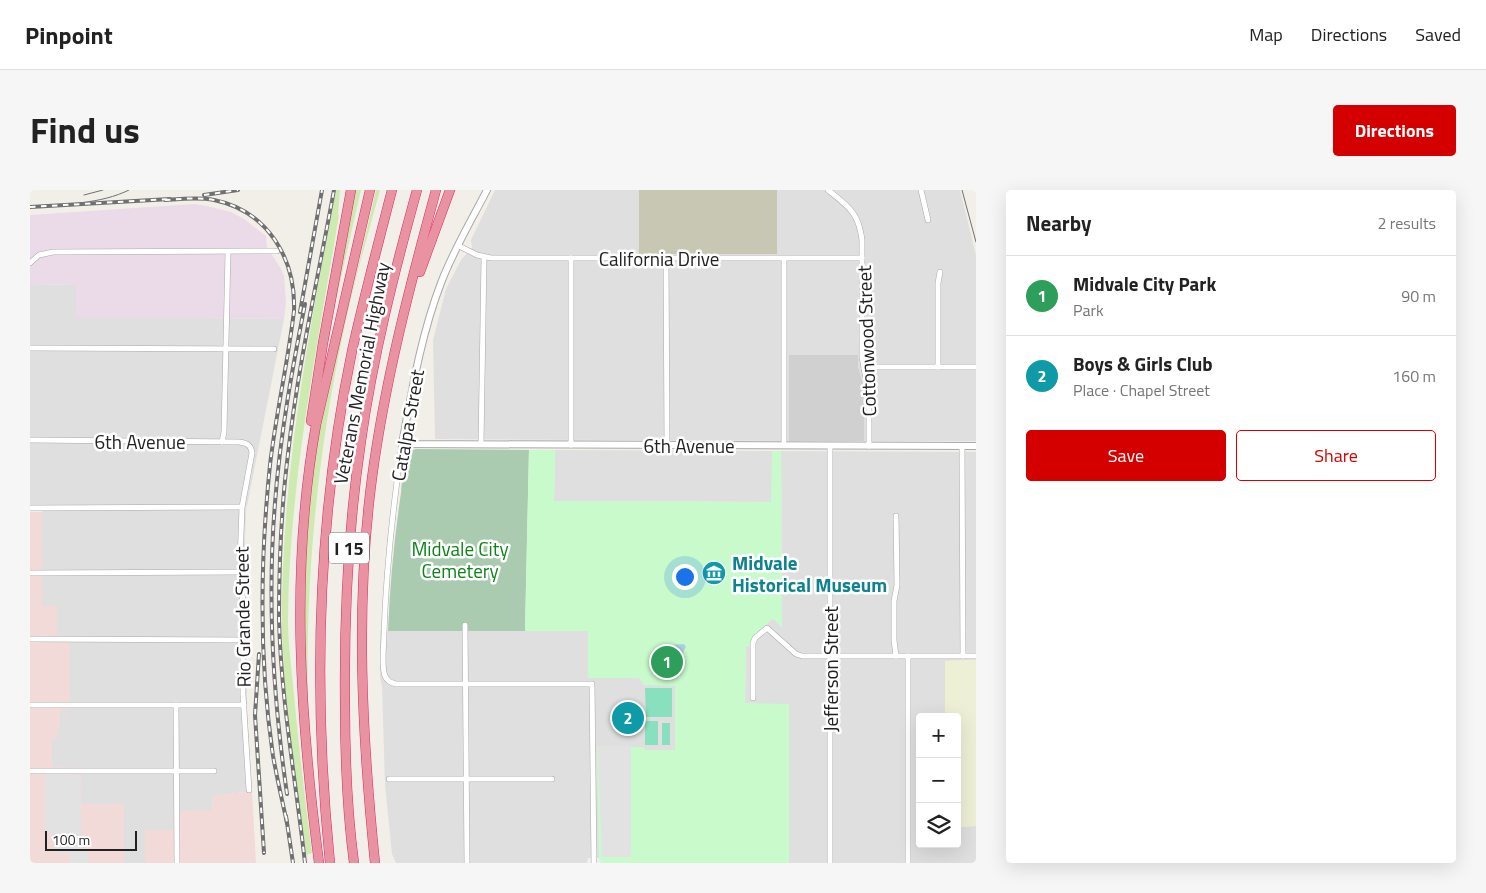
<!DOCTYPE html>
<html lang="en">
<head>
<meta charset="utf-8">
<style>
  body { margin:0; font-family:"Titillium Web",sans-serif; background:#f6f6f6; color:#222 }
  .controls { position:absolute; right:15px; bottom:15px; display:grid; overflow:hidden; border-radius:5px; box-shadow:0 5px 20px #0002 }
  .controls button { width:45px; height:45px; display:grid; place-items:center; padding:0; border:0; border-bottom:1px solid #e0e0e0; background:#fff; color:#222; font:25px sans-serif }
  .scale { position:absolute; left:15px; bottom:12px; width:92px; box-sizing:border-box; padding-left:5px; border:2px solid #222; border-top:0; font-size:14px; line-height:18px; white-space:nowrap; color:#222; -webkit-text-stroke:4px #fff; paint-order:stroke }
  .you { position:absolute; left:654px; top:386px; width:18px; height:18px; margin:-12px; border:4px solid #fff; border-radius:50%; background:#1a73e8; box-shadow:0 0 0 8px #1a73e833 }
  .badge { display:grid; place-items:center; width:32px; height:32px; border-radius:50%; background:#d40000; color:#fff; font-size:16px; font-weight:700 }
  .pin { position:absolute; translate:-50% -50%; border:2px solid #fff; box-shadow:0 1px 5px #0006 }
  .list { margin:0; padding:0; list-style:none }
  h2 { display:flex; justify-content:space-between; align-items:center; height:65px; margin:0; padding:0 20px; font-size:21px }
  h2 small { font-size:16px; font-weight:400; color:#767676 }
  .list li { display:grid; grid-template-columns:32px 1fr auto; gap:15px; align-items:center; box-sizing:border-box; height:80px; padding:0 20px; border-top:1px solid #e0e0e0 }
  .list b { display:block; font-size:19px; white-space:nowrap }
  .list p { margin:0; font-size:16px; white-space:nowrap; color:#767676 }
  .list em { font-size:16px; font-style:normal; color:#767676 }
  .actions { display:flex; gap:10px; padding:15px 20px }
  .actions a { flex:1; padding:11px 0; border:1px solid #d40000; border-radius:5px; text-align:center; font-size:18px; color:#d40000 }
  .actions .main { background:#d40000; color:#fff }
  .icon { flex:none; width:28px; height:28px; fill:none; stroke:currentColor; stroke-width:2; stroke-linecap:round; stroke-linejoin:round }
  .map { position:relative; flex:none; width:946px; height:673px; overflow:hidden; border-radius:5px }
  header { display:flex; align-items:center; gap:30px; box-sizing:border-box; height:70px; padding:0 25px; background:#fff; border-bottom:1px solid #e0e0e0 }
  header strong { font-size:24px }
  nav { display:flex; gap:28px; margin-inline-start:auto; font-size:18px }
  .intro { display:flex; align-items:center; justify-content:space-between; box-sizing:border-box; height:120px; padding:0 30px }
  h1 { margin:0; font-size:35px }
  .button { padding:12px 22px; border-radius:5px; background:#d40000; color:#fff; font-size:18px; font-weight:700 }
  main { display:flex; gap:30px; padding:0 30px }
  aside { flex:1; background:#fff; border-radius:5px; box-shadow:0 5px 20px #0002 }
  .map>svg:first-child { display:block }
</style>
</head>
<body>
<header>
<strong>Pinpoint</strong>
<nav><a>Map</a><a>Directions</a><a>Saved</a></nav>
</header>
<div class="intro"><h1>Find us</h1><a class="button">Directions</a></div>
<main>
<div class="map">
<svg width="946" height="673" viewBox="0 0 946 673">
  <rect width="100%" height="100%" fill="#f2efe9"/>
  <!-- residential -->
  <g fill="#e0dfdf">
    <path d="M465 0H609V64H746L747 0H930L946 65V251H834V198L828 176 827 165H759V251L405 249 403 150 416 99 431 70 442 57 441 50Z"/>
    <path d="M0 94 46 95V128H174L254 129 216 321 214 381 217 426V518L222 601 183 606 182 620 143 640 115 641V673H94V614H51L22 578V548L27 540 30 539V519H40V446H27L12 416V315H0Z"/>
    <path d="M525 260 742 261V312L524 311Z"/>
    <path d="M751 261 946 262V470L915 471V527H890V654H927V637L946 636V673H759V514H715L716 457 723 446 743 428 752 437Z"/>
    <path d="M350 441H558V488H609L615 495H645V560H614V557H568L569 668H558L557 673H366L362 664 355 595 352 496 350 488Z"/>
  </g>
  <!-- commercial -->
  <g fill="#f2dad9">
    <path d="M0 322H12V416H27V446H40V519L30 520V540H27V548H22V577L51 578V614H94V673H0Z"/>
    <path d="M222 601 226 673H115V640H143V621L182 620 183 606Z"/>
  </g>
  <!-- industrial -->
  <path fill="#ebdbe8" d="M164 14 177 16 201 22 214 29 236 46 237 57 251 79 254 86 256 112 254 129 174 128H46V95L0 94V25Z"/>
  <!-- religious -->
  <path fill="#d0d0d0" d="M759 165H828V176L834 198V251H759Z"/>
  <!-- construction -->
  <rect fill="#c7c7b4" x="609" y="0" width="138" height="64"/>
  <!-- farmland -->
  <path fill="#eef0d5" d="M946 470V636L927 637V527H915V471Z"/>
  <!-- grass -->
  <g fill="#cdebb0">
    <path d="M306 0H310L308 25H309C287 159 259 293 258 430 258 455 262 480 264 505 269 558 275 611 282 663L276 665C267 597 256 530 253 462 251 434 252 406 253 378 258 250 282 126 306 0Z"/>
    <path d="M324 0H331L302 127Z"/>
    <path d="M346 0H350C337 48 323 95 313 144 287 267 275 392 278 518L274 467 273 433 278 316 291 226 330 69Z"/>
  </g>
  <!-- cemetery -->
  <path fill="#aacbaf" d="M386 259 499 260 495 441H358C360 395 364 349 371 303 372 292 373 275 377 265 379 261 382 260 386 259Z"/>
  <!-- park -->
  <path fill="#c8facc" d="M499 260H525L524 311 741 312 742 261H751L752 437 743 428 723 446 721 449 720 456 716 457 715 513 759 514V673H571L569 668 567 557H614L615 560H645V496L614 495 609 488H558V441H495Z"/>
  <!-- pitch -->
  <g fill="#88e0be">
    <path d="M615 498H642V527H616Z"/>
    <rect x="615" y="531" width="13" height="24"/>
    <rect x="632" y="533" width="8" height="22"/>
  </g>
  <!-- parking -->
  <g fill="#e2e2e2">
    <path d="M569 556H601V665L599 667H572L568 562Z"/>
    <path d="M15 584 50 585 52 661 58 662V673H40V663H24L25 644H15Z"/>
  </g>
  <!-- water -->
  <path fill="#aad3df" d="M654 454 656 457 654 460 650 477 638 475 634 469 635 466 644 461 641 458 642 455Z"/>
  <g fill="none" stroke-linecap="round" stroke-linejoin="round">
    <!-- minor casing -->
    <g stroke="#a9a9a9" stroke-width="6">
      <g id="minor">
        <path d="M798 0C818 16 829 23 832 50V167L839 205V256"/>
        <path d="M891 0 898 30"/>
        <path d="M429 56 447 65 461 68H832"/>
        <path d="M541 68V255"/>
        <path d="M636 68 637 255"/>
        <path d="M754 69V255"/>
        <path d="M0 73 9 65 23 62 247 61"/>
        <path d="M0 158 244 159"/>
        <path d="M908 177V93L910 82"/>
        <path d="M834 179 842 177H946"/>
        <path d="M0 250 209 252C217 253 221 255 222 263L212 317 210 372 213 416V505L219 600"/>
        <path d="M192 252 194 242 198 62"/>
        <path d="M372 254C363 317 356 380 354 444 354 455 351 476 355 486 357 491 361 493 366 494H562L564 673"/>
        <path d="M451 254 454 68"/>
        <path d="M800 256V673"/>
        <path d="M932 256 933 466"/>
        <path d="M0 318 212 317"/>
        <path d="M0 383 210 382"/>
        <path d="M435 435 437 673"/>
        <path d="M0 449 213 450"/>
        <path d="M866 466 864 450V411L867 395 866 326"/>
        <path d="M878 466V673"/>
        <path d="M723 508V453L725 448 737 438 766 464 772 466H946"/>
        <path d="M0 515H214"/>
        <path d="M146 515 147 673"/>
        <path d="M0 581H184"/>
        <path d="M359 589H522"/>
      </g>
    </g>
    <!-- tertiary casing -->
    <g stroke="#a9a9a9" stroke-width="8">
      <path id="tertiary" d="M457 0C441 31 423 61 411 93 391 145 382 200 372 254L946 256"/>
    </g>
    <!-- motorway casing -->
    <g stroke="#dc2a67" stroke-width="10">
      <g id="motorway">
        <path d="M390 82 420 0"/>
        <path d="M281 231 293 153 321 0"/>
        <path d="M289 673C270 527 260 380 286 235L340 0"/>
        <path d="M300 673C283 503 287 329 322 161 334 107 348 54 362 0"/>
        <path d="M324 673C317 620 315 568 315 515 314 426 318 338 331 251 343 166 364 83 387 0"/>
        <path d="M345 673C332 545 325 416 342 288 355 190 380 95 406 0"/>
      </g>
    </g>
    <!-- minor -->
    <use href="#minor" stroke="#fff" stroke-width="5"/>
    <!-- tertiary -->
    <use href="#tertiary" stroke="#fff" stroke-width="6"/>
    <!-- motorway -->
    <use href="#motorway" stroke="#e892a2" stroke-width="9"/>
    <!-- tram -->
    <g stroke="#707070" stroke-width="1">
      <path d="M932 0 946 52"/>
      <path d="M54 5 73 0"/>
      <path d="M3 17C35 14 71 14 99 0"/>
    </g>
    <!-- rail casing -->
    <g stroke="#707070" stroke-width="4">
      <g id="rail">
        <path d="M174 5 208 0"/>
        <path d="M135 10C151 9 168 7 184 10 238 21 266 69 264 121 258 172 246 223 240 275 230 371 229 470 243 566 247 588 252 610 257 633"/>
        <path d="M0 17 140 9"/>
        <path d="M270 122 292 0"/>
        <path d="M229 464 225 525 234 663"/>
        <path d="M257 604C243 507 237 410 245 313 250 246 262 180 275 114"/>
        <path d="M256 626 263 673"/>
        <path d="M275 673C266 592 251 511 249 429 249 374 251 319 258 264 268 175 288 88 304 0"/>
      </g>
    </g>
    <!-- rail -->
    <use href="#rail" stroke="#fff" stroke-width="2" stroke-dasharray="5.5" stroke-linecap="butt"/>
  </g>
  <!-- icons -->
  <defs>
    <g id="museum-disc" transform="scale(1.25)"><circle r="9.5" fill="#0f9aa8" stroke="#fff"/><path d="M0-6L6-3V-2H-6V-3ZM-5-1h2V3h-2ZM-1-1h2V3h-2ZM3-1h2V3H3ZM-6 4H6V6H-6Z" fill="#fff"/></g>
  </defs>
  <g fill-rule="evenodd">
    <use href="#museum-disc" x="684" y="383"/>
  </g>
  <g text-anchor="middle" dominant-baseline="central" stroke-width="5" stroke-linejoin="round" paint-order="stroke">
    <!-- shield labels -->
    <rect fill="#fff" stroke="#646464" stroke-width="1" x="299" y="342.5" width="40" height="31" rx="4"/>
    <g font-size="18" font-weight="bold" fill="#222">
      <text x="319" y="358">I 15</text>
    </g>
    <!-- street labels -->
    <g font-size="19" fill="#222" stroke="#fff">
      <text x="629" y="68">California Drive</text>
      <text transform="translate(836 151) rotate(-92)">Cottonwood Street</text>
      <text transform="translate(331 183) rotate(-79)">Veterans Memorial Highway</text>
      <text transform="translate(377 235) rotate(-80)">Catalpa Street</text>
      <text x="110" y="251">6th Avenue</text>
      <text x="659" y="255">6th Avenue</text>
      <text transform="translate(212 427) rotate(-91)">Rio Grande Street</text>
      <text transform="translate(800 479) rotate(-90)">Jefferson Street</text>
    </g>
    <!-- park labels -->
    <g font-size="19" fill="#0c8416" stroke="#fff">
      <text x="430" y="358">Midvale City<tspan x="430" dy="22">Cemetery</tspan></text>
    </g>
    <!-- culture labels -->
    <g font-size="19" font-weight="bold" fill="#0d838f" stroke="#fff" text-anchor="start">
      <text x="702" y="372">Midvale<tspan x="702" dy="22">Historical Museum</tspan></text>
    </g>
  </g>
</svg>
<div class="controls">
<button>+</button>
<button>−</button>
<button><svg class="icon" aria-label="layers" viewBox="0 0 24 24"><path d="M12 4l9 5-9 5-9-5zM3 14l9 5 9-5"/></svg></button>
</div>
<div class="scale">100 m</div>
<div class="you"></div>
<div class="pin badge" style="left:637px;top:472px;background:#2e9e5b">1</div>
<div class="pin badge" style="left:598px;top:528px;background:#0f9aa8">2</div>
</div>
<aside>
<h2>Nearby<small>2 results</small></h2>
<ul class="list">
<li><span class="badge" style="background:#2e9e5b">1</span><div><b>Midvale City Park</b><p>Park</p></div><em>90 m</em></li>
<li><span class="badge" style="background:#0f9aa8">2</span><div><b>Boys &amp; Girls Club</b><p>Place · Chapel Street</p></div><em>160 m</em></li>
</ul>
<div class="actions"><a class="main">Save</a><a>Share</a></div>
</aside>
</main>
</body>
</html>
